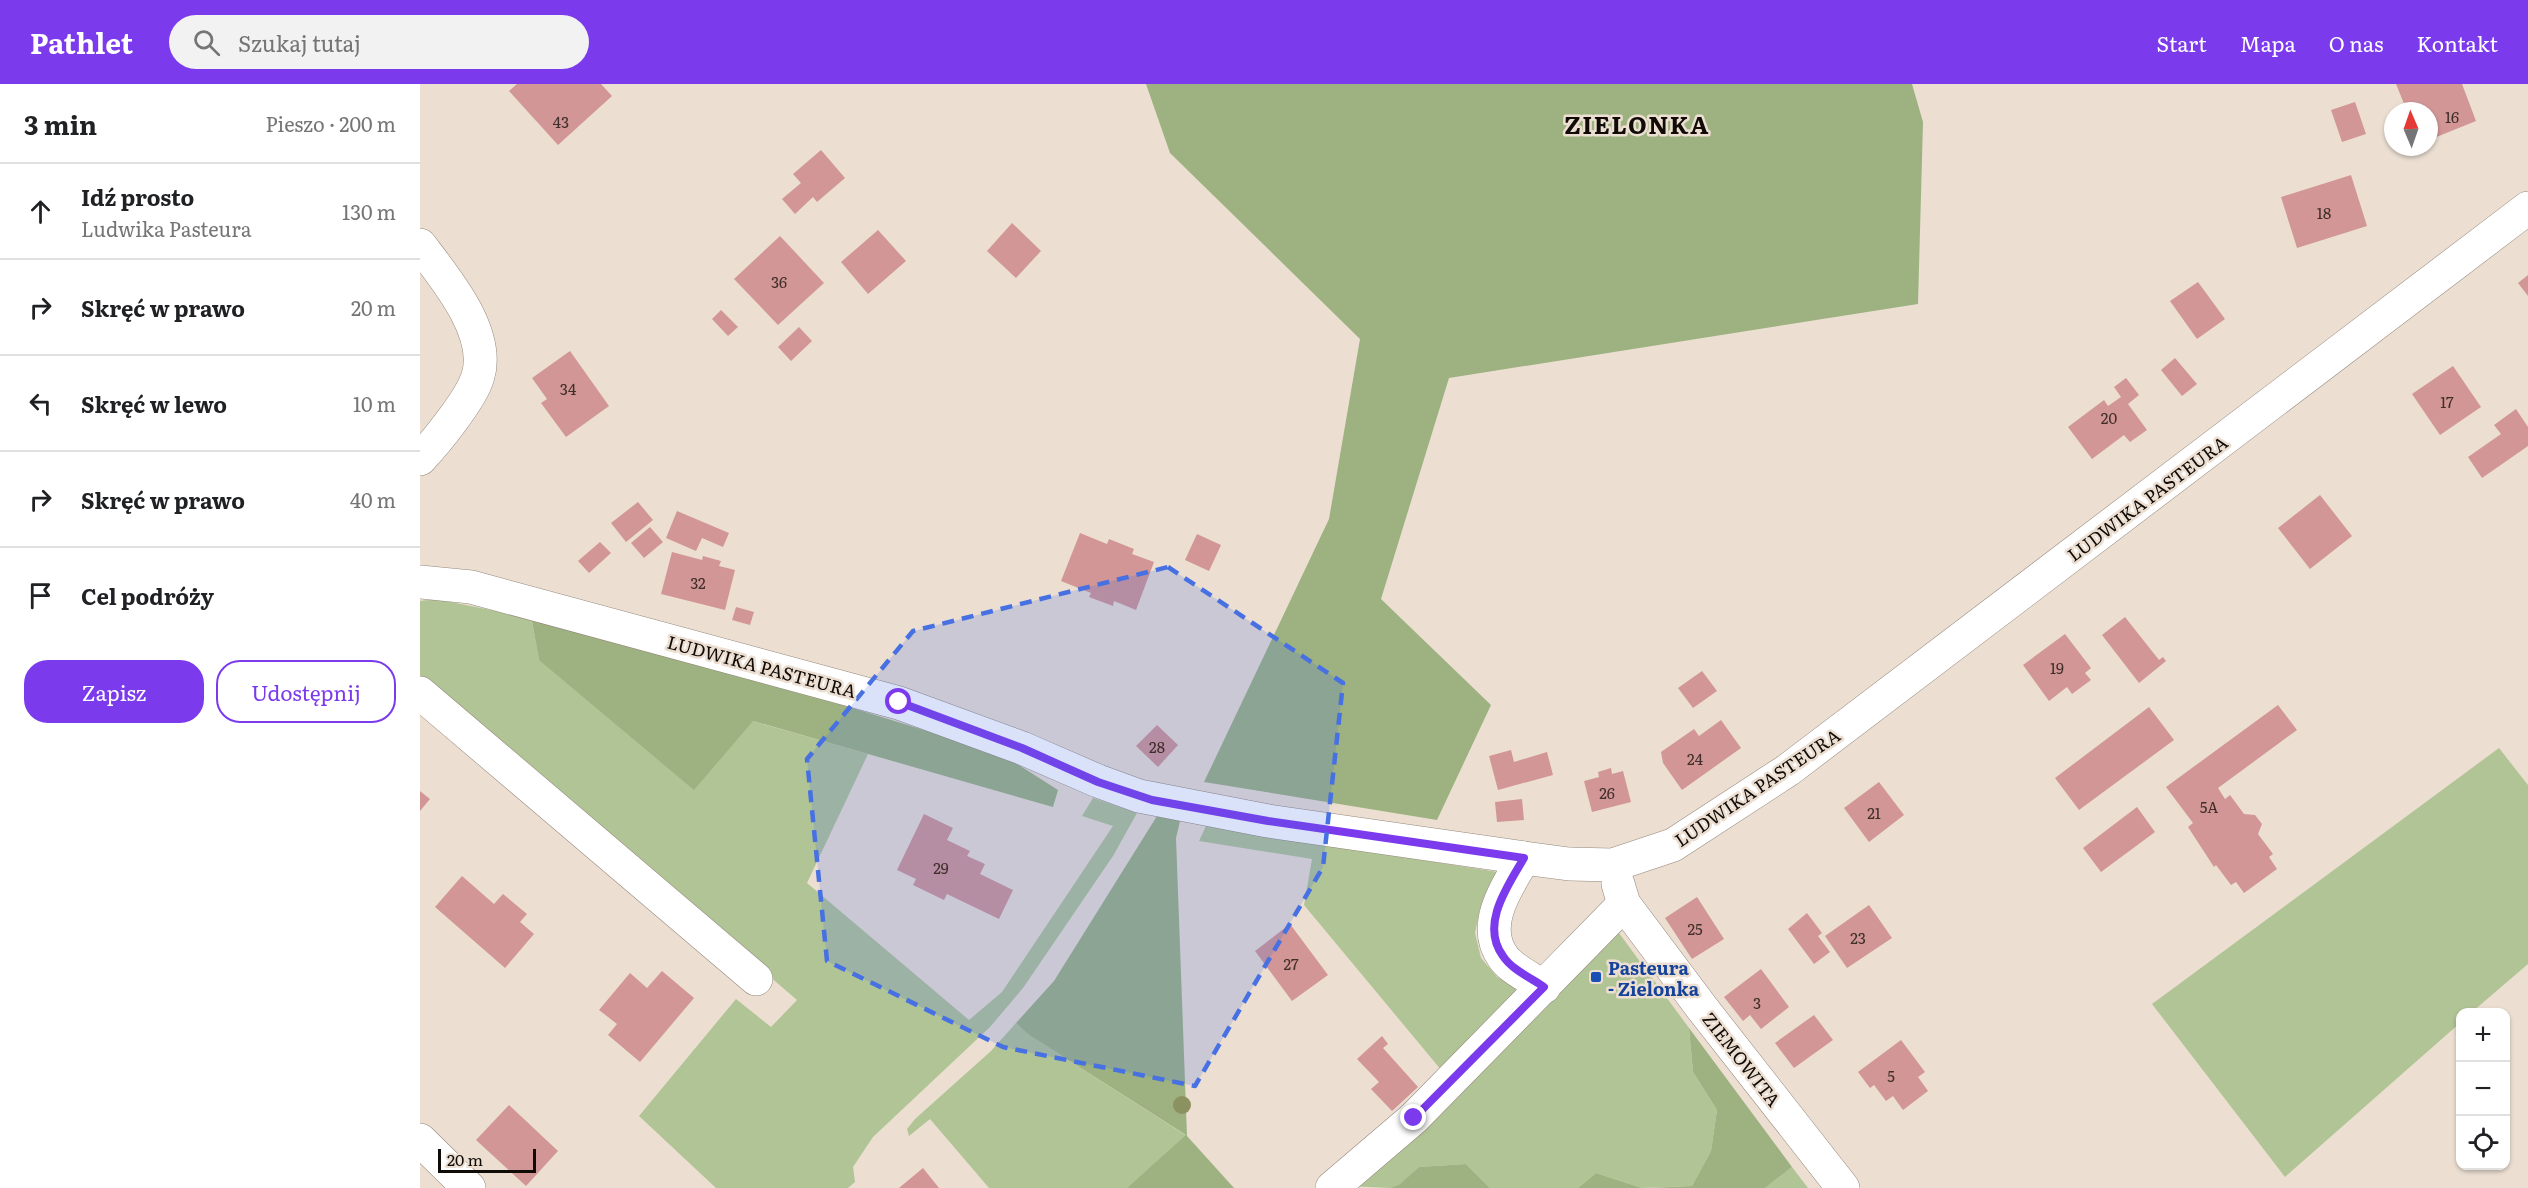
<!DOCTYPE html>
<html lang="pl">
<head>
<meta charset="utf-8">
<style>
  body { margin:0; font-family:Literata,serif; background:#f2f2f2; color:#202124 }
  .controls { position:absolute; right:18px; bottom:18px; display:grid; overflow:hidden; border-radius:12px; box-shadow:0 2px 4px #0004 }
  .controls button { width:54px; height:54px; display:grid; place-items:center; padding:0; border:0; border-bottom:2px solid #e0e0e0; background:#fff; color:#202124; font:30px sans-serif }
  .compass { position:absolute; left:1964px; top:18px; width:54px; height:54px; border-radius:50%; background:#fff; box-shadow:0 2px 4px #0004; rotate:358deg }
  .scale { position:absolute; left:18px; bottom:15px; width:98px; box-sizing:border-box; padding-left:6px; border:3px solid #100b07; border-top:0; font-size:16px; line-height:21px; white-space:nowrap; color:#100b07; -webkit-text-stroke:4px #ecdfd2; paint-order:stroke }
  .stop { position:absolute; width:18px; height:18px; margin:-14px; border:4px solid #7c3aed; border-radius:50%; background:#fff }
  .stop.end { background:#7c3aed; border-color:#fff; box-shadow:0 2px 6px #0008 }
  .list { margin:0; padding:0; list-style:none }
  h2 { display:flex; justify-content:space-between; align-items:center; height:78px; margin:0; padding:0 24px; font-size:26px }
  h2 small { font-size:20px; font-weight:400; color:#757577 }
  .list li { display:grid; grid-template-columns:39px 1fr auto; gap:18px; align-items:center; box-sizing:border-box; height:96px; padding:0 24px; border-top:2px solid #e0e0e0 }
  .list b { display:block; font-size:22px; white-space:nowrap }
  .list p { margin:0; font-size:20px; white-space:nowrap; color:#757577 }
  .list em { font-size:20px; font-style:normal; color:#757577 }
  .actions { display:flex; gap:12px; padding:18px 24px }
  .actions a { flex:1; padding:14px 0; border:2px solid #7c3aed; border-radius:24px; text-align:center; font-size:21px; color:#7c3aed }
  .actions .main { background:#7c3aed; color:#fff }
  .icon { flex:none; width:33px; height:33px; fill:none; stroke:currentColor; stroke-width:2; stroke-linecap:round; stroke-linejoin:round }
  .map { position:relative; flex:none; width:2108px; height:1104px; overflow:hidden }
  header { display:flex; align-items:center; gap:36px; box-sizing:border-box; height:84px; padding:0 30px; background:#7c3aed; color:#fff }
  header strong { font-size:28px }
  nav { display:flex; gap:33px; margin-inline-start:auto; font-size:21px }
  .search { width:420px; height:54px; background:#f2f2f2; display:flex; align-items:center; gap:15px; box-sizing:border-box; padding:0 21px; border-radius:33px; color:#757577; font-size:22px }
  main { display:flex }
  aside { flex:1; background:#fff }
  .map>svg:first-child { display:block }
</style>
</head>
<body>
<header>
<strong>Pathlet</strong>
<div class="search"><svg class="icon" aria-label="search" viewBox="0 0 24 24"><circle cx="10" cy="10" r="6"/><path d="M15 15l6 6"/></svg>Szukaj tutaj</div>
<nav><a>Start</a><a>Mapa</a><a>O nas</a><a>Kontakt</a></nav>
</header>
<main>
<aside>
<h2>3 min<small>Pieszo · 200 m</small></h2>
<ul class="list">
<li><svg class="icon" aria-label="ahead" viewBox="0 0 24 24"><path d="M12 20V5M6 11l6-6 6 6"/></svg><div><b>Idź prosto</b><p>Ludwika Pasteura</p></div><em>130 m</em></li>
<li><svg class="icon" aria-label="right" viewBox="0 0 24 24"><path d="M7 20v-9h11M14 6l5 5-5 5"/></svg><div><b>Skręć w prawo</b></div><em>20 m</em></li>
<li><svg class="icon" aria-label="left" viewBox="0 0 24 24"><path d="M17 20v-9H6M10 6l-5 5 5 5"/></svg><div><b>Skręć w lewo</b></div><em>10 m</em></li>
<li><svg class="icon" aria-label="right" viewBox="0 0 24 24"><path d="M7 20v-9h11M14 6l5 5-5 5"/></svg><div><b>Skręć w prawo</b></div><em>40 m</em></li>
<li><svg class="icon" aria-label="arrive" viewBox="0 0 24 24"><path d="M6 21V4h12l-3 4 3 4H6"/></svg><div><b>Cel podróży</b></div></li>
</ul>
<div class="actions"><a class="main">Zapisz</a><a>Udostępnij</a></div>
</aside>
<div class="map">
<svg width="2108" height="1104" viewBox="0 0 2108 1104">
  <rect width="100%" height="100%" fill="#ecdfd2"/>
  <!-- green -->
  <g fill="#b1c495">
    <path d="M15 515 76 527 112 537 119 576 448 670 387 799 549 936 582 908 693 742 662 732 673 714 717 729 693 772 603 904 570 943 453 1053 433 1083 435 1098 428 1104H296L219 1032 316 915 351 943 377 916 0 592V517Z"/>
    <path d="M2079 664 2108 701V880L2052 928H2040V939L1865 1093 1732 920Z"/>
    <path d="M786 742 1084 789 1060 825 1055 849 1061 874 1077 893 1108 908 1022 987 884 821 892 775 779 757Z"/>
    <path d="M1199 849 1269 944 1273 988 1297 1026 1291 1067 1272 1102 1222 1104 1176 1089 1158 1104H1070L1046 1080 999 1083 979 1102 970 1104 925 1102Z"/>
    <path d="M596 939 609 951 767 1052 707 1104H569L510 1035 489 1052 487 1045 495 1035 571 967Z"/>
    <path d="M1372 1083 1388 1104H1345Z"/>
  </g>
  <!-- forest -->
  <g fill="#9db280">
    <path d="M726 0H1492L1503 38 1498 220 1029 294 961 515 1071 621 1017 736 784 698 909 435 940 255 750 69Z"/>
    <path d="M112 537 252 568 536 656 594 678 638 706 633 723 333 637 274 706 119 576Z"/>
    <path d="M737 732 760 737 756 754 767 1052 814 1104H707L766 1051 609 951 596 939 634 897Z"/>
    <path d="M1269 944 1372 1083 1345 1104H1229L1272 1102 1291 1067 1297 1026 1273 988Z"/>
    <path d="M1046 1080 1070 1104H970L979 1101 999 1083Z"/>
    <path d="M1176 1089 1222 1104H1158Z"/>
  </g>
  <!-- building -->
  <g fill="#d19695">
    <path d="M97 0H181L192 12 138 61 89 7Z"/>
    <path d="M1976 0H2042L2056 37 2009 56V27H1987Z"/>
    <path d="M1935 18 1946 50 1922 58 1911 26Z"/>
    <path d="M401 66 425 94 397 118 393 113 375 130 362 115 381 99 373 90Z"/>
    <path d="M1931 91 1947 142 1877 164 1861 113Z"/>
    <path d="M592 139 621 167 596 194 567 167Z"/>
    <path d="M458 146 486 177 448 210 421 178Z"/>
    <path d="M360 152 404 199 358 241 314 195Z"/>
    <path d="M2108 191V212L2098 199Z"/>
    <path d="M1778 198 1805 235 1777 255 1750 217Z"/>
    <path d="M301 226 318 243 308 252 292 235Z"/>
    <path d="M379 243 392 257 371 277 358 263Z"/>
    <path d="M150 267 189 322 146 353 121 319 127 315 112 294Z"/>
    <path d="M1755 274 1777 300 1762 312 1741 286Z"/>
    <path d="M2033 282 2061 323 2020 351 1992 310Z"/>
    <path d="M1706 294 1719 311 1708 320 1727 346 1710 358 1704 351 1672 375 1648 343 1684 316 1688 322 1701 313 1694 303Z"/>
    <path d="M2096 325 2108 343V362L2062 394 2048 373 2081 350 2074 341Z"/>
    <path d="M1900 411 1932 452 1890 485 1858 444Z"/>
    <path d="M218 418 233 436 206 458 191 439Z"/>
    <path d="M257 427 309 449 303 463 282 454 276 467 246 454Z"/>
    <path d="M230 443 243 458 224 474 211 459Z"/>
    <path d="M660 449 687 460 689 455 714 465 712 470 734 478 716 526 694 517 693 522 669 513 671 509 641 497Z"/>
    <path d="M777 450 801 461 789 487 765 476Z"/>
    <path d="M180 458 191 469 169 489 158 477Z"/>
    <path d="M252 468 282 476 283 472 301 477 299 482 315 486 305 526 241 510Z"/>
    <path d="M316 523 334 528 330 541 312 536Z"/>
    <path d="M1705 533 1739 576 1743 573 1746 577 1719 599 1682 551Z"/>
    <path d="M1645 550 1671 584 1665 589 1671 596 1652 610 1647 603 1629 617 1603 581Z"/>
    <path d="M1282 587 1297 607 1273 624 1258 604Z"/>
    <path d="M1858 621 1877 646 1798 704 1805 715 1810 711 1824 730 1835 731 1842 740 1838 750 1853 770 1849 773 1857 785 1824 809 1816 798 1811 801 1796 781 1794 783 1768 743 1773 739 1746 703Z"/>
    <path d="M1729 623 1754 656 1659 726 1635 694Z"/>
    <path d="M1301 636 1321 664 1262 706 1243 679 1241 668 1274 645 1279 652Z"/>
    <path d="M737 641 758 661 738 683 716 662Z"/>
    <path d="M1091 666 1094 678 1127 668 1133 691 1078 706 1069 672Z"/>
    <path d="M1191 684 1192 690 1203 687 1211 718 1172 728 1164 697 1179 693 1178 688Z"/>
    <path d="M1459 698 1484 731 1449 758 1424 724Z"/>
    <path d="M0 707 10 715 0 727Z"/>
    <path d="M1102 715 1104 736 1077 738 1075 718Z"/>
    <path d="M1717 723 1735 748 1681 788 1663 764Z"/>
    <path d="M504 730 533 744 527 756 550 767 547 772 565 780 560 790 593 806 579 835 527 810 524 816 493 801 496 795 477 786Z"/>
    <path d="M42 792 74 820 83 810 107 830 100 838 114 850 85 884 15 823Z"/>
    <path d="M1277 813 1304 855 1272 875 1245 834Z"/>
    <path d="M1449 821 1472 854 1427 884 1405 852Z"/>
    <path d="M1387 829 1402 849 1398 852 1410 868 1394 880 1368 845Z"/>
    <path d="M870 840 908 891 872 917 835 867Z"/>
    <path d="M1341 885 1369 923 1341 945 1330 931 1323 937 1304 913Z"/>
    <path d="M242 887 274 914 220 978 188 951 197 940 179 926 210 889 227 904Z"/>
    <path d="M1394 931 1413 956 1374 984 1355 959Z"/>
    <path d="M962 952 968 960 963 964 998 1003 972 1027 951 1005 959 998 937 975Z"/>
    <path d="M1481 956 1505 988 1498 993 1508 1007 1483 1026 1473 1012 1466 1017 1454 1001 1450 1004 1438 988Z"/>
    <path d="M89 1021 138 1067 106 1102 56 1056Z"/>
    <path d="M503 1084 519 1104H479Z"/>
  </g>
  <g fill="none" stroke-linecap="round" stroke-linejoin="round">
    <!-- minor casing -->
    <g stroke="#94887c" stroke-width="34">
      <g id="minor">
        <path d="M0 161C25 194 71 248 58 292 52 314 16 358 0 375"/>
        <path d="M0 498 51 503 479 619 602 664 678 697 719 712 848 737 1104 774 1149 780 1193 781 1253 761 1368 686 2108 124"/>
        <path d="M0 609 336 895"/>
        <path d="M1104 774C1087 803 1060 841 1083 873 1091 885 1111 894 1124 903"/>
        <path d="M1198 800 1204 820 1282 924 1423 1104"/>
        <path d="M0 1056 49 1104"/>
        <path d="M912 1104 994 1034 1204 820"/>
      </g>
    </g>
    <!-- minor -->
    <use href="#minor" stroke="#fff" stroke-width="33"/>
  </g>
  <!-- trees -->
  <circle fill="#8b9260" cx="762" cy="1021" r="9"/>
  <g fill="none" stroke-linecap="round" stroke-linejoin="round">
    <!-- route -->
    <path stroke="#7c3aed" stroke-width="8" d="M479 618 602 664 678 698 732 716 848 737 1104 774C1087 803 1060 841 1083 872 1091 885 1111 894 1124 903L994 1034"/>
  </g>
  <!-- marked area -->
  <path fill="#4770e2" fill-opacity="0.2" stroke="#4770e2" stroke-width="4.5" stroke-dasharray="12 8" stroke-linejoin="round" d="M748 483 923 599 903 783 775 1002 583 963 407 877 387 675 493 547Z"/>
  <!-- markers -->
  <rect fill="#1a4fb4" stroke="#ecdfd2" stroke-width="2" x="1170" y="887" width="12" height="12" rx="3"/>
  <g text-anchor="middle" dominant-baseline="central" stroke-width="5" stroke-linejoin="round" paint-order="stroke">
    <!-- number labels -->
    <g font-size="15" fill="#402e2a">
      <text x="2032" y="32">16</text>
      <text x="141" y="37">43</text>
      <text x="1904" y="128">18</text>
      <text x="359" y="197">36</text>
      <text x="148" y="304">34</text>
      <text x="2027" y="317">17</text>
      <text x="1689" y="333">20</text>
      <text x="278" y="498">32</text>
      <text x="1637" y="583">19</text>
      <text x="737" y="662">28</text>
      <text x="1275" y="674">24</text>
      <text x="1187" y="708">26</text>
      <text x="1789" y="722">5A</text>
      <text x="1454" y="728">21</text>
      <text x="521" y="783">29</text>
      <text x="1275" y="844">25</text>
      <text x="1438" y="853">23</text>
      <text x="871" y="879">27</text>
      <text x="1337" y="918">3</text>
      <text x="1471" y="991">5</text>
    </g>
    <!-- street labels -->
    <g font-size="18" fill="#100b07" stroke="#ecdfd2">
      <text transform="translate(1727 414) rotate(-37)">LUDWIKA PASTEURA</text>
      <text transform="translate(342 582) rotate(15)">LUDWIKA PASTEURA</text>
      <text transform="translate(1337 703) rotate(-34)">LUDWIKA PASTEURA</text>
      <text transform="translate(1322 975) rotate(52)">ZIEMOWITA</text>
    </g>
    <!-- transit labels -->
    <g font-size="18" font-weight="bold" fill="#164399" stroke="#ecdfd2" text-anchor="start">
      <text x="1188" y="883">Pasteura<tspan x="1188" dy="21">- Zielonka</tspan></text>
    </g>
    <!-- district labels -->
    <g font-size="24" font-weight="bold" letter-spacing="1.5" fill="#100b07" stroke="#ecdfd2">
      <text x="1217" y="39">ZIELONKA</text>
    </g>
  </g>
</svg>
<div class="controls">
<button>+</button>
<button>−</button>
<button><svg class="icon" aria-label="locate" viewBox="0 0 24 24"><circle cx="12" cy="12" r="6"/><path d="M12 2v4M12 18v4M2 12h4M18 12h4"/></svg></button>
</div>
<svg class="compass" viewBox="-18 -18 36 36"><path d="M0-13l5 13h-10z" fill="#e53935"/><path d="M0 13l5-13h-10z" fill="#757577"/></svg>
<div class="scale">20 m</div>
<div class="stop" style="left:479px;top:618px"></div>
<div class="stop end" style="left:994px;top:1034px"></div>
</div>
</main>
</body>
</html>
